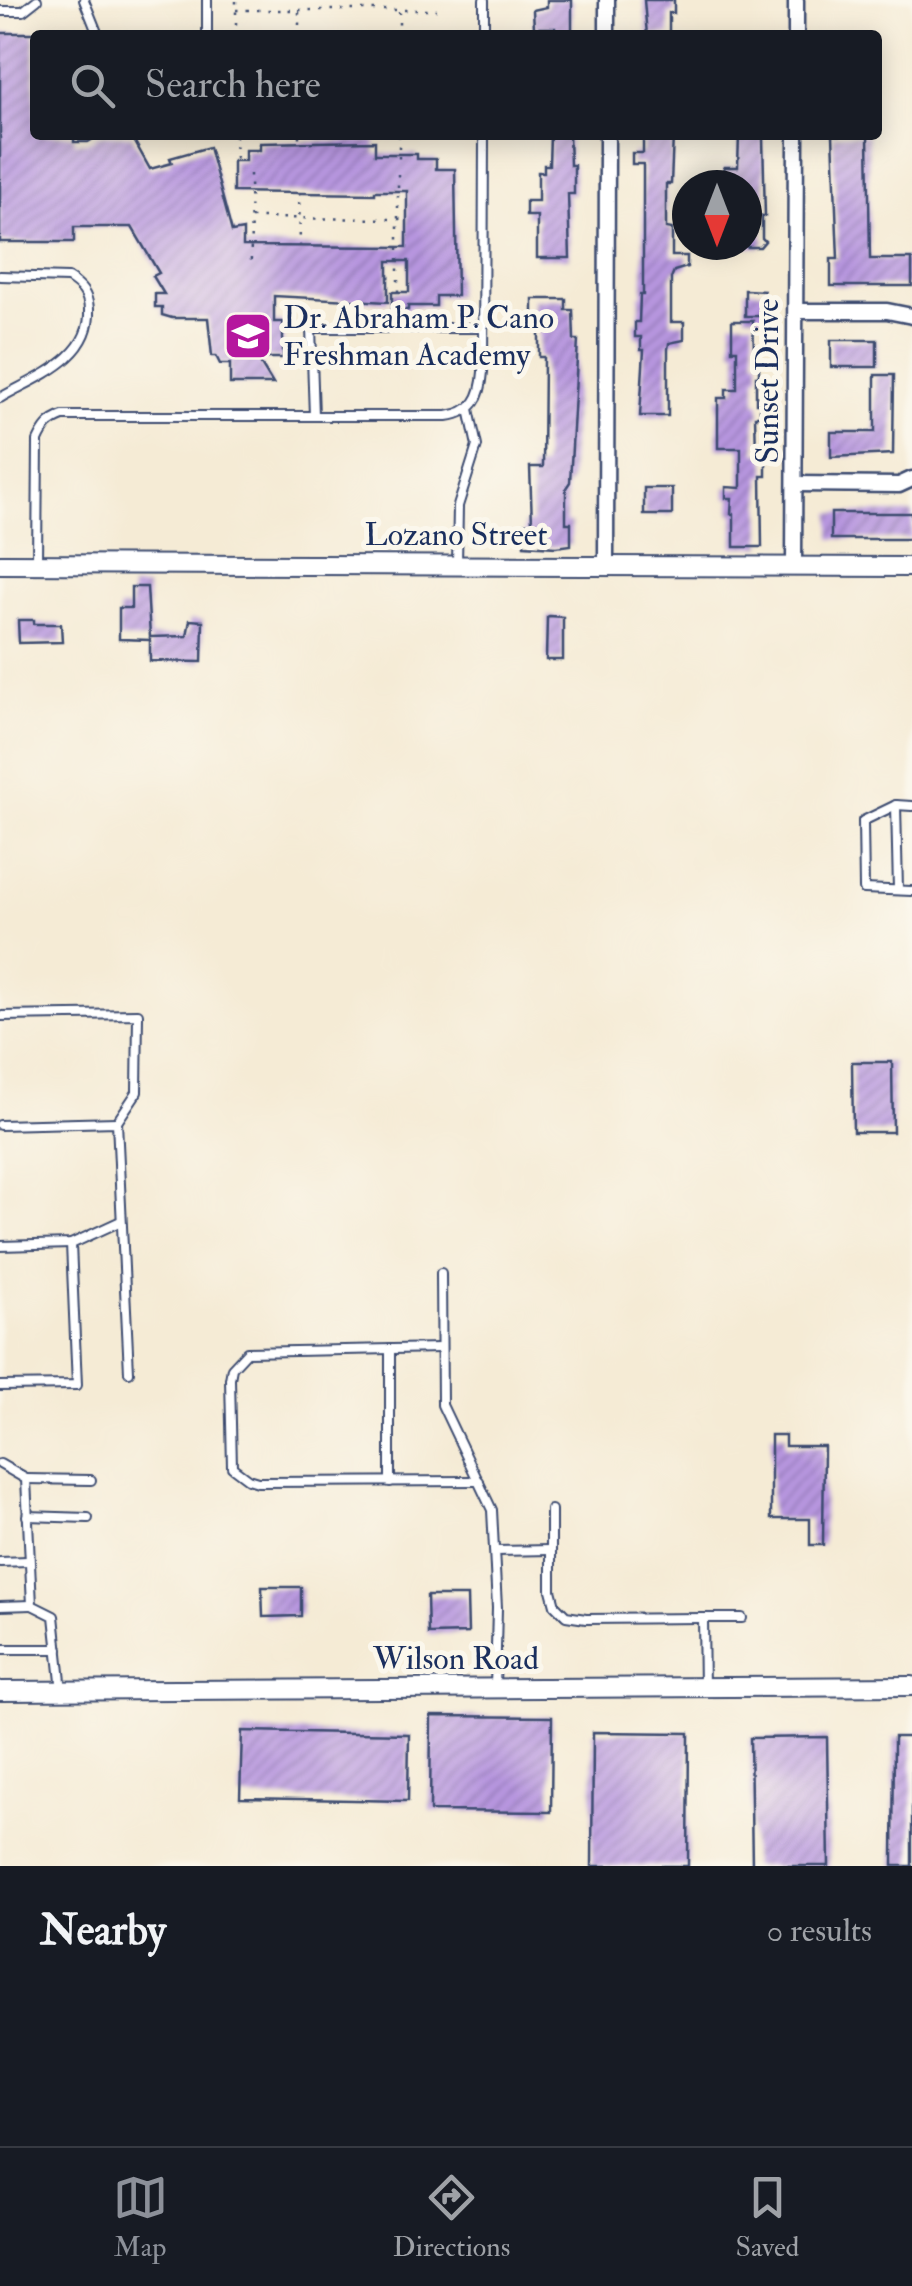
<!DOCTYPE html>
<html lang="en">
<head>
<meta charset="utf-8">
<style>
  body { margin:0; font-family:"IM FELL Double Pica",serif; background:#20242c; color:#f1f3f6 }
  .compass { position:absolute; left:672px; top:170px; width:90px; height:90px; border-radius:50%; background:#171b24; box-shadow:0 5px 25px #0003; rotate:180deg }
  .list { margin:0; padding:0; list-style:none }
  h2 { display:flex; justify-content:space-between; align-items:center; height:130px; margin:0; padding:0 40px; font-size:42px }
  h2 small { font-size:32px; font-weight:400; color:#9ea1a6 }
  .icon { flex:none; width:55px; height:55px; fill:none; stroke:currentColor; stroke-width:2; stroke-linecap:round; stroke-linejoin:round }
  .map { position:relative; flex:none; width:912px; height:1866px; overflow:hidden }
  .search { position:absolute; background:#171b24; box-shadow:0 5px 25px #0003; left:30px; right:30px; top:30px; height:110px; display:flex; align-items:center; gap:25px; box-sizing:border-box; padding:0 35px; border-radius:10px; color:#9ea1a6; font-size:38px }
  .sheet { height:280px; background:#171b24 }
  nav { display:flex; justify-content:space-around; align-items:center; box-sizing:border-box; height:140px; border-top:2px solid #363941; background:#171b24; font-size:28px; color:#9ea1a6 }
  nav a { display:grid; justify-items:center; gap:5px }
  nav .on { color:#8c9099 }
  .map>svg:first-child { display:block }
</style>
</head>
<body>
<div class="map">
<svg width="912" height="1866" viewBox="0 0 912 1866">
  <defs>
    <pattern id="building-hatch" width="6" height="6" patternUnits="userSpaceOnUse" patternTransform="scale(2.5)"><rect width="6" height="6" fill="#b796df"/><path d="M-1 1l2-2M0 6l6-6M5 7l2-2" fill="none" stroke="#947bb8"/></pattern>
  </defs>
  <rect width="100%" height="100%" fill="#fbf7ec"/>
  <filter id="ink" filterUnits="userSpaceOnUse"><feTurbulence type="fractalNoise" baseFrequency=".01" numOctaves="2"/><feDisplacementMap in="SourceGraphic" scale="20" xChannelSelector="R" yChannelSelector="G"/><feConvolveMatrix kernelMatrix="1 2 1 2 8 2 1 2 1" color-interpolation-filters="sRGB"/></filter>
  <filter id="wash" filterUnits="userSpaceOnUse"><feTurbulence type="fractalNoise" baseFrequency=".0048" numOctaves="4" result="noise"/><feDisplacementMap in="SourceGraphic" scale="40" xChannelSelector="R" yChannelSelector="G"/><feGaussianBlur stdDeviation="2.25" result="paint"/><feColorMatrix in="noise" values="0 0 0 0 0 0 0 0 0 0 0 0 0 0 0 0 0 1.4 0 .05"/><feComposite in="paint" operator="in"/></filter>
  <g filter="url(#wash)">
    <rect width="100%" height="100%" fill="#f5ebd5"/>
    <g id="blocks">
      <!-- building -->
      <g fill="url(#building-hatch)">
        <path d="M547 0H572V34H555V28H534L533 10 547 7Z"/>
        <path d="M644 0H674V13H669V35H647Z"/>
        <path d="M0 33H34L35 135H74V142H88L100 135H131L150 169 172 163 170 158 209 147 232 232 243 230V246L407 247V191H375V194L233 192V161H245V150H260V143L375 141V154H417V159H436V169H455L457 296H436V306H408V310H392V292H409V261H388V302L274 296V322H283V358H257L273 384H230V364H220L216 356H212L208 318H172L162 315V307H155V294H164L153 276 159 273 132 227H74V242H0Z"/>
        <path d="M550 135H569L570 165H574V194H568L570 258H537V216H526V201H538V172H544V165H549Z"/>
        <path d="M643 135H673L671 184H666V228L672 229V256H687V267L674 271 671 278V322H684V340L669 343 668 349V416H640L644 350H641V337H635V322H639L640 295H643V164H632V153H643Z"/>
        <path d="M739 135H761L763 138 765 216H762V238L765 241 760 247H747V182H725L724 167H738Z"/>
        <path d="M833 135H868L870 259H912V286H831V259H838Z"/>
        <path d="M745 290 764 291 766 316H745Z"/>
        <path d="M533 299H566V310H573L574 340H578L570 482 566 488V523H571V545L556 547 524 545V523H532L530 467H543L544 357H539V321H533Z"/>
        <path d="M732 321H753L754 353 755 360H759V376H756V403H760V416H755L756 453H763L766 463V476H761L762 547H734V514H731L732 498H726V487L741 488V448H718V398H726V389H737V350H732Z"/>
        <rect x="831" y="340" width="46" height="27"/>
        <path d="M875 375H894L893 454 831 457V432H875Z"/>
        <rect x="644" y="488" width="28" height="27"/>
        <rect x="831" y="513" width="81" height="26"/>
        <path d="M131 587H147L150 637 187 636 190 620 203 621 202 662 150 661V640L119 639V608H131Z"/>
        <path d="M549 616 563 617V660H546L547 617Z"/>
        <path d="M18 620H34V624H61L62 642 19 643Z"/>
        <path d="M852 1062H892L893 1132H853Z"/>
        <path d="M771 1435H785V1446H824L823 1545H810V1519H771Z"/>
        <path d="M262 1587H301V1616L263 1617Z"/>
        <path d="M427 1596H467L468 1633 428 1634Z"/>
        <path d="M431 1716 552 1717 551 1812 430 1811Z"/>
        <path d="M242 1731 409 1734 408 1801 240 1798Z"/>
        <path d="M593 1732 689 1733 688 1866H592Z"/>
        <path d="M827 1737 829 1866H752L750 1738Z"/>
        <path d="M894 1737H912V1866H893Z"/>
      </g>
    </g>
  </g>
  <g filter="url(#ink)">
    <use href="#blocks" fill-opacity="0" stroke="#3c4b70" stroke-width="2.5"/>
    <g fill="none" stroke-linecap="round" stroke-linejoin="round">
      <!-- service casing -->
      <g stroke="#3c4b70" stroke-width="12">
        <g id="service">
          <path d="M84 0 98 35"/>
          <path d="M207 0V35"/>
          <path d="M0 11H23L37 0"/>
          <path d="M484 35V0"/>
          <path d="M0 276 68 278C81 286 88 294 89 309 92 359 36 377 0 398"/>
          <path d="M314 416 311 328H483"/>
          <path d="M37 564 38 441C44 428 49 421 63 416H447C474 412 481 398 483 372L484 135"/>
          <path d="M457 565 458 506 477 446 469 409"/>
          <path d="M896 805 898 890"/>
          <path d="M912 806 896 805 863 821 864 889 912 891"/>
          <path d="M0 1016 138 1014 137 1092 117 1122"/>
          <path d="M0 1125 117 1122 129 1372"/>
          <path d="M0 1246 71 1244 121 1221"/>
          <path d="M441 1273 442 1405 492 1510 497 1608 495 1688"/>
          <path d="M441 1348 247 1352 232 1368 230 1379 232 1467 248 1479 258 1482 479 1481"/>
          <path d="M0 1386 77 1385 71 1244"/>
          <path d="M0 1464 26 1479 32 1605 54 1616 62 1691"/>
          <path d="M26 1479 91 1480"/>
          <path d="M390 1482V1349"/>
          <path d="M551 1510V1590L555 1605 566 1616 586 1619 703 1618"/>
          <path d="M27 1516 88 1518"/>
          <path d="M496 1551 551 1550"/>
          <path d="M0 1562 28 1561"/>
          <path d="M0 1606 32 1605"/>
          <path d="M0 1649H58"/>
          <path d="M704 1688 703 1618H742"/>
        </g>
      </g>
      <!-- minor casing -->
      <g stroke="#3c4b70" stroke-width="19">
        <g id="minor">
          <path d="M796 0V35"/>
          <path d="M607 35V0"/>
          <path d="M796 311H887L912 316"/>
          <path d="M796 484 899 485 912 479"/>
          <path d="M606 566 607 135"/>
          <path d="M794 566 796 135"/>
        </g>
      </g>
      <!-- tertiary casing -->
      <g stroke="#3c4b70" stroke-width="22">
        <g id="tertiary">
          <path d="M0 564 912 567"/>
          <path d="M0 1691 912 1686"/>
        </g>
      </g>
      <!-- path -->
      <g stroke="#3c4b70" stroke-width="2.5" stroke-dasharray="2.5 8" stroke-linecap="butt">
        <path d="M236 10H437"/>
        <path d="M299 12V35"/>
        <path d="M236 35V0"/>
        <path d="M399 35V12"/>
        <path d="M235 135 236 161"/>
        <path d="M299 135V143"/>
        <path d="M399 135V163"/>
        <path d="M250 174 251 265"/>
        <path d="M299 192 300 246"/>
        <path d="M251 218 407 219"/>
        <path d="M388 277H396"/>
        <path d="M398 292V173"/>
      </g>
      <!-- service -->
      <use href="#service" stroke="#fff" stroke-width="8"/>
      <!-- minor -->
      <use href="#minor" stroke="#fff" stroke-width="14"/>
      <!-- tertiary -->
      <use href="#tertiary" stroke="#fff" stroke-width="18"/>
    </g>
  </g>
  <!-- icons -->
  <defs>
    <g id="school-square" transform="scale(2.5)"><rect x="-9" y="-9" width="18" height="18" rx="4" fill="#b5179e" stroke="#fbf7ec"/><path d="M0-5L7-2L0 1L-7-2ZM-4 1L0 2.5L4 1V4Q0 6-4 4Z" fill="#fff"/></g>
  </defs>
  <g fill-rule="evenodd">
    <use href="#school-square" x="248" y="336"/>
  </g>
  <g text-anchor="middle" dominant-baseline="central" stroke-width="10" stroke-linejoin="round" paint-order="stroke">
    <!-- poi labels -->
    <g font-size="32" fill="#1b2f5e" stroke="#fbf7ec" text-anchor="start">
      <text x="283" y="318">Dr. Abraham P. Cano<tspan x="283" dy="37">Freshman Academy</tspan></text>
    </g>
    <!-- street labels -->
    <g font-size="32" fill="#1b2f5e" stroke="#fbf7ec">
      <text transform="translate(768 381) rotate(-90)">Sunset Drive</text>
      <text x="456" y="535">Lozano Street</text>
      <text x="456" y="1659">Wilson Road</text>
    </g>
  </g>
</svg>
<svg class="compass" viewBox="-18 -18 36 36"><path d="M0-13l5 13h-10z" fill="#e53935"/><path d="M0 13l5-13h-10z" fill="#9ea1a6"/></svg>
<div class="search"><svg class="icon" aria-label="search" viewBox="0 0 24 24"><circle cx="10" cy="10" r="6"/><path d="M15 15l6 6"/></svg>Search here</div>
</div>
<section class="sheet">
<h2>Nearby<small>0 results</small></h2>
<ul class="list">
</ul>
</section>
<nav>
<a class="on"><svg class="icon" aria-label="map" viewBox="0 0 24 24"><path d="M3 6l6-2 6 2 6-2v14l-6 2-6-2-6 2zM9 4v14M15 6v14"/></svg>Map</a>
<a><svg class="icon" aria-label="directions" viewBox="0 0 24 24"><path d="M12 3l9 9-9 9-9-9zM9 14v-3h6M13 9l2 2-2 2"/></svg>Directions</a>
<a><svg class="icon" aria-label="saved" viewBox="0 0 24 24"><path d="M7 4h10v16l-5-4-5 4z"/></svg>Saved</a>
</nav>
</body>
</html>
